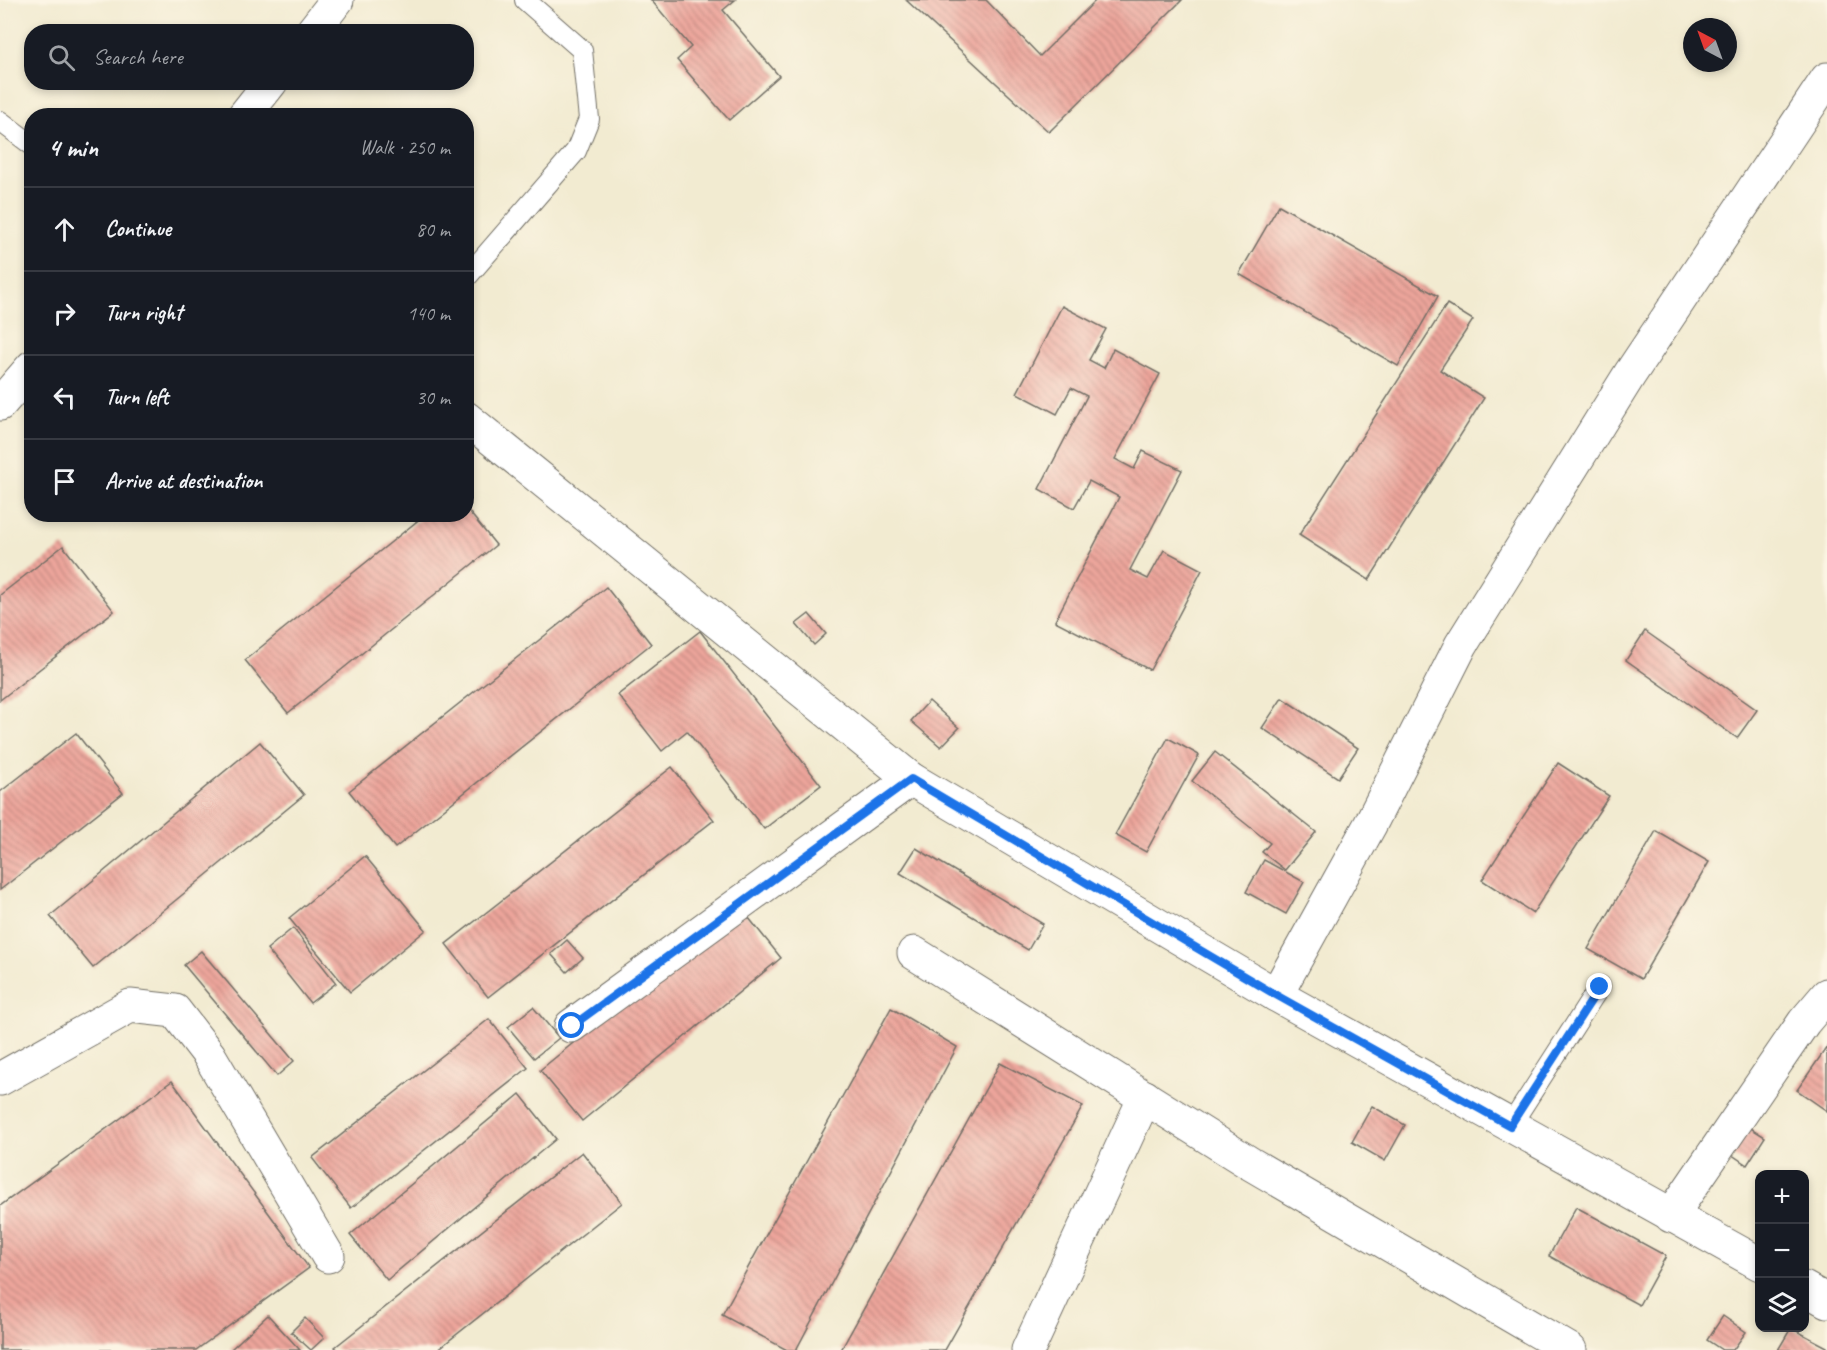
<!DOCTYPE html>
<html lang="en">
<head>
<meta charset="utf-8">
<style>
  body { margin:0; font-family:Caveat,sans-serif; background:#242831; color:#f1f3f6 }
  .controls { position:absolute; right:18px; bottom:18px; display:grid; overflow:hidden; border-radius:12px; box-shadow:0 3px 9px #0003 }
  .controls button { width:54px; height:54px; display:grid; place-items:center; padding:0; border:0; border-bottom:2px solid #363941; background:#171b24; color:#f1f3f6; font:30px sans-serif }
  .compass { position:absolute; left:1683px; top:18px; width:54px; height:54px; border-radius:50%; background:#171b24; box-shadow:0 3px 9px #0003; rotate:319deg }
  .stop { position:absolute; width:18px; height:18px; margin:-14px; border:4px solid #1a73e8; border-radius:50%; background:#fff }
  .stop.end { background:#1a73e8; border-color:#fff; box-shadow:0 2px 6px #0008 }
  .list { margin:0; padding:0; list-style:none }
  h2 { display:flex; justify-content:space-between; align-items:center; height:78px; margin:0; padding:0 24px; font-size:26px }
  h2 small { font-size:20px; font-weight:400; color:#9ea1a6 }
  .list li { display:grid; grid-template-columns:39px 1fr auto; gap:18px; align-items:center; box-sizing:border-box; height:84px; padding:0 24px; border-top:2px solid #363941 }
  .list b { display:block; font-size:22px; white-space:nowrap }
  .list em { font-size:20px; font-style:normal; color:#9ea1a6 }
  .icon { flex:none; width:33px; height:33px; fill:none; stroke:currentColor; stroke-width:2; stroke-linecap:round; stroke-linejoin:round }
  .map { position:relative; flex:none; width:1827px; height:1350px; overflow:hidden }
  .search { position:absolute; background:#171b24; box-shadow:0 3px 9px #0003; left:24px; top:24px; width:450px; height:66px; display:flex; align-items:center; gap:15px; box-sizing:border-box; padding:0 21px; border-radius:24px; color:#9ea1a6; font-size:22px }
  .panel { position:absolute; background:#171b24; box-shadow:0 3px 9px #0003; left:24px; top:108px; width:450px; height:414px; border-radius:24px }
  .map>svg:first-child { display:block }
</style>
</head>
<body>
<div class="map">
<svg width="1827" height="1350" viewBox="0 0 1827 1350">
  <defs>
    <pattern id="building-back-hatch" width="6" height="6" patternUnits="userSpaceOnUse" patternTransform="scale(1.5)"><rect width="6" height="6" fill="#eda59b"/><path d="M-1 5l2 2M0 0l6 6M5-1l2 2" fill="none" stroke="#c0877f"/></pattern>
  </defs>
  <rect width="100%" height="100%" fill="#fcf5e5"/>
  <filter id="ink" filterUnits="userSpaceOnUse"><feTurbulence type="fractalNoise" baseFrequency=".0167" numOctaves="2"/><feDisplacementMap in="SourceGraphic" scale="12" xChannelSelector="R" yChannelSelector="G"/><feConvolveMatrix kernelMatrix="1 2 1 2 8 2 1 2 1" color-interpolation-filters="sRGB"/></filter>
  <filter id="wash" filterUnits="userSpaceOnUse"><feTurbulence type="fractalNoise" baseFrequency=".008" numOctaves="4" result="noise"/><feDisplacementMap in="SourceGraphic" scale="24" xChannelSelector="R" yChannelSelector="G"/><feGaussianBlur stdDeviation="1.35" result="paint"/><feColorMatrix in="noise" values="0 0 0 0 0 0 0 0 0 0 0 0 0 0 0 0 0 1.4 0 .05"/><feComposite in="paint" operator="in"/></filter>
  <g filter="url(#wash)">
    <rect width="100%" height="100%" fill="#f2ebd1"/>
    <g id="blocks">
      <!-- building -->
      <g fill="url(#building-back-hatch)">
        <path d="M651 0H735L723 10 779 76 729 120 677 60 691 47Z"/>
        <path d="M906 0H986L1040 56 1096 0H1182L1049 132Z"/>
        <path d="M1279 205 1438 296 1398 366 1239 274Z"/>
        <path d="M1447 304 1473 320 1440 370 1484 398 1369 580 1299 535Z"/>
        <path d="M1062 306 1106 329 1089 360 1104 368 1113 349 1160 374 1115 459 1134 469 1143 451 1182 470 1130 570 1148 579 1164 550 1202 570 1150 670 1055 621 1119 497 1089 481 1074 508 1039 489 1087 396 1071 388 1057 414 1017 393Z"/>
        <path d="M466 508 496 545 288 713 245 660 426 514H466Z"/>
        <path d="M63 546 114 611 0 700V595Z"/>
        <path d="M606 587 651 644 395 848 349 791Z"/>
        <path d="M809 614 826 634 814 645 796 624Z"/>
        <path d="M700 631 821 785 764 829 687 731 662 751 618 695Z"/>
        <path d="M1645 631 1757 710 1737 738 1626 660Z"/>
        <path d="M1282 698 1358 748 1338 778 1262 728Z"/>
        <path d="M929 701 959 728 941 747 911 721Z"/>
        <path d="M76 733 123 793 0 890V792Z"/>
        <path d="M1168 738 1199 755 1146 852 1115 835Z"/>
        <path d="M260 742 304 795 93 968 50 916Z"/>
        <path d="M1215 752 1316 832 1285 870 1262 852 1270 843 1192 781Z"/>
        <path d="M1558 763 1609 796 1533 913 1482 880Z"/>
        <path d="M672 767 714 820 488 997 446 944Z"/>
        <path d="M1656 831 1709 862 1641 979 1588 949Z"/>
        <path d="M916 848 1043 924 1028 950 900 873Z"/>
        <path d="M365 856 426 930 350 992 289 918Z"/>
        <path d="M1264 860 1304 882 1286 914 1246 892Z"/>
        <path d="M740 907 781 958 582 1121 540 1070Z"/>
        <path d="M293 928 336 983 310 1003 267 949Z"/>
        <path d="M567 940 583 958 567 972 551 954Z"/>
        <path d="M201 951 294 1061 277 1076 184 965Z"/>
        <path d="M533 1007 559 1038 534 1058 508 1027Z"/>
        <path d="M891 1008 957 1047 796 1350H787L722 1315Z"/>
        <path d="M489 1019 528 1068 351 1208 312 1158Z"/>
        <path d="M1827 1047V1111L1797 1090Z"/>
        <path d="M1000 1063 1083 1106 945 1350H841Z"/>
        <path d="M172 1081 309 1268 196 1350H0V1206Z"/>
        <path d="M520 1094 556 1139 387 1280 350 1235Z"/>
        <path d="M1372 1106 1405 1125 1385 1161 1352 1142Z"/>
        <path d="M1746 1125 1765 1137 1747 1165 1728 1152Z"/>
        <path d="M582 1152 622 1203 437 1350H338L335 1347Z"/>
        <path d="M1576 1207 1666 1256 1639 1305 1549 1256Z"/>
        <path d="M268 1315 300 1350H230Z"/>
        <path d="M1723 1316 1746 1332 1733 1350H1722L1707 1340Z"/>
        <path d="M305 1318 324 1338 311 1350 291 1332Z"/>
        <path d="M1791 1328 1827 1347V1350H1778Z"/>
      </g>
    </g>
  </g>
  <g filter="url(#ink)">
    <use href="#blocks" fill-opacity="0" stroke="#716e65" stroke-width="1.5"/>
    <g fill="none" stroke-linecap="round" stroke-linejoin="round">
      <!-- lane casing -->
      <g stroke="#716e65" stroke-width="22">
        <g id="lane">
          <path d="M0 121 32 145"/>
          <path d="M466 278 576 151 589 119 582 50 525 0"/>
          <path d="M1510 1126 1600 986"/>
        </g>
      </g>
      <!-- street casing -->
      <g stroke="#716e65" stroke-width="35">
        <g id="street">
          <path d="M312 32 337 0"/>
          <path d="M244 116 271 82"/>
          <path d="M0 404 32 367"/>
          <path d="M466 418 911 779 1276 995 1760 1264"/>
          <path d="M914 953 1251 1164 1570 1350"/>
          <path d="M1276 995 1370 825 1461 645 1630 374 1827 79"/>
          <path d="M571 1026 911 779"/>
          <path d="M0 1079 130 1006 175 1011 209 1055 328 1256"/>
          <path d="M1671 1216 1804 1022 1827 995"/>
          <path d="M1804 1288 1827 1301"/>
          <path d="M1028 1350 1145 1097"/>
        </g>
      </g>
      <!-- lane -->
      <use href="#lane" stroke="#fff" stroke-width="20"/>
      <!-- street -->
      <use href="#street" stroke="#fff" stroke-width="33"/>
    </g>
  </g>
  <g fill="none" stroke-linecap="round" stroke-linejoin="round" filter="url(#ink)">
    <!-- route -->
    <path stroke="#1a73e8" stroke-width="8" d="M572 1026 911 779 1276 995 1510 1126 1600 987"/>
  </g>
</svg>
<div class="controls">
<button>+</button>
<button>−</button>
<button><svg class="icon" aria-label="layers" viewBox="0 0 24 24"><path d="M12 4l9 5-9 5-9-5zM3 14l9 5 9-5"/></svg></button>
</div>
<svg class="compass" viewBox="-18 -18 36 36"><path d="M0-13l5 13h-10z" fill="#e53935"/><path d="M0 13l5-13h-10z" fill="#9ea1a6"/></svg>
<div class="stop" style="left:572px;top:1026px"></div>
<div class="stop end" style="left:1600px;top:987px"></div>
<div class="search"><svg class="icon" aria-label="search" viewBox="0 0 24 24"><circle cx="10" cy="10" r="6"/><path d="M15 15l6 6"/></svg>Search here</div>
<section class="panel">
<h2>4 min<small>Walk · 250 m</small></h2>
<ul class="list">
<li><svg class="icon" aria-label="ahead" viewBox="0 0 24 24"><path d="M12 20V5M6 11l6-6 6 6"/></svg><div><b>Continue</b></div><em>80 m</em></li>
<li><svg class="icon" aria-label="right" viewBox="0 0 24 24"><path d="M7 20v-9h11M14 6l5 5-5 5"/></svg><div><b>Turn right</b></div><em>140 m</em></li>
<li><svg class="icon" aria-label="left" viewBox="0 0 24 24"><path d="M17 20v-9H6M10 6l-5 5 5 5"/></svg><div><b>Turn left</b></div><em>30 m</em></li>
<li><svg class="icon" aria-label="arrive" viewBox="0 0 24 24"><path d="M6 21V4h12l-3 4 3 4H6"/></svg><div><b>Arrive at destination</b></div></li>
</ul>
</section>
</div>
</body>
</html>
